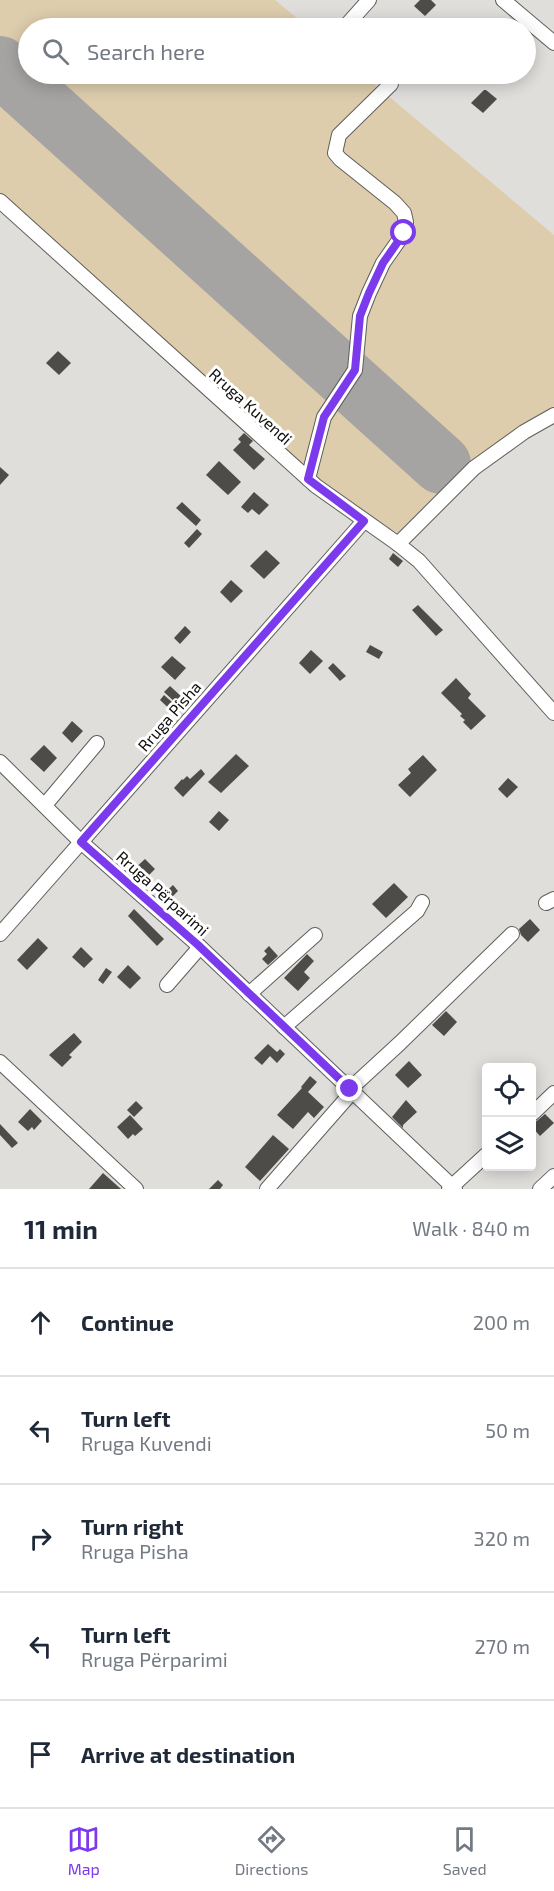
<!DOCTYPE html>
<html lang="en">
<head>
<meta charset="utf-8">
<style>
  body { margin:0; font-family:"Exo 2",sans-serif; background:#f6f6f7; color:#1f2937 }
  .controls { position:absolute; right:18px; bottom:18px; display:grid; overflow:hidden; border-radius:6px; box-shadow:0 3px 15px #0003 }
  .controls button { width:54px; height:54px; display:grid; place-items:center; padding:0; border:0; border-bottom:2px solid #e0e1e3; background:#fff; color:#1f2937; font:30px sans-serif }
  .stop { position:absolute; width:18px; height:18px; margin:-14px; border:4px solid #7c3aed; border-radius:50%; background:#fff }
  .stop.end { background:#7c3aed; border-color:#fff; box-shadow:0 2px 6px #0008 }
  .list { margin:0; padding:0; list-style:none }
  h2 { display:flex; justify-content:space-between; align-items:center; height:78px; margin:0; padding:0 24px; font-size:26px }
  h2 small { font-size:20px; font-weight:400; color:#747a83 }
  .list li { display:grid; grid-template-columns:39px 1fr auto; gap:18px; align-items:center; box-sizing:border-box; height:108px; padding:0 24px; border-top:2px solid #e0e1e3 }
  .list b { display:block; font-size:22px; white-space:nowrap }
  .list p { margin:0; font-size:20px; white-space:nowrap; color:#747a83 }
  .list em { font-size:20px; font-style:normal; color:#747a83 }
  .icon { flex:none; width:33px; height:33px; fill:none; stroke:currentColor; stroke-width:2; stroke-linecap:round; stroke-linejoin:round }
  .map { position:relative; flex:none; width:554px; height:1189px; overflow:hidden }
  .search { position:absolute; background:#fff; box-shadow:0 3px 15px #0003; left:18px; right:18px; top:18px; height:66px; display:flex; align-items:center; gap:15px; box-sizing:border-box; padding:0 21px; border-radius:33px; color:#747a83; font-size:22px }
  .sheet { height:618px; background:#fff }
  nav { display:flex; justify-content:space-around; align-items:center; box-sizing:border-box; height:84px; border-top:2px solid #e0e1e3; background:#fff; font-size:16px; color:#747a83 }
  nav a { display:grid; justify-items:center; gap:3px }
  nav .on { color:#7c3aed }
  .map>svg:first-child { display:block }
</style>
</head>
<body>
<div class="map">
<svg width="554" height="1189" viewBox="0 0 554 1189">
  <rect width="100%" height="100%" fill="#dfdedb"/>
  <!-- green -->
  <path fill="#ddcdad" d="M0 0H275L309 28H28V74H362L554 235V412L406 529 398 533 384 526 336 495 0 195Z"/>
  <g fill="none" stroke-linecap="round" stroke-linejoin="round">
    <!-- runway -->
    <path stroke="#a5a4a2" stroke-width="60" d="M0 66 441 464"/>
  </g>
  <!-- building -->
  <g fill="#4d4c49">
    <path d="M420 0H431L436 5 425 16 414 6Z"/>
    <path d="M421 74H438L430 82Z"/>
    <path d="M484 90H486L497 99 483 113 471 103Z"/>
    <path d="M58 351 71 363 59 375 46 363Z"/>
    <path d="M244 433 253 441 249 445 265 459 254 470 233 450 241 442 238 439Z"/>
    <path d="M219 461 241 482 228 495 206 475Z"/>
    <path d="M0 467 9 475 0 485Z"/>
    <path d="M254 492 269 505 259 515 252 509 248 513 241 507Z"/>
    <path d="M182 502 201 520 196 526 176 508Z"/>
    <path d="M197 529 202 534 189 548 184 543Z"/>
    <path d="M266 550 280 563 264 579 250 566Z"/>
    <path d="M393 553 403 561 398 567 389 559Z"/>
    <path d="M231 580 243 591 231 603 220 592Z"/>
    <path d="M418 605 443 630 436 636 412 610Z"/>
    <path d="M185 626 191 632 180 644 174 638Z"/>
    <path d="M370 645 383 652 379 659 366 652Z"/>
    <path d="M311 650 323 661 310 674 299 663Z"/>
    <path d="M172 656 186 668 175 680 161 667Z"/>
    <path d="M333 663 346 676 340 681 328 668Z"/>
    <path d="M456 678 471 694 468 698 486 716 471 730 463 722 465 720 460 716 462 714 441 693Z"/>
    <path d="M170 686 183 698 177 704 164 692Z"/>
    <path d="M164 695 181 710 176 715 160 700Z"/>
    <path d="M72 721 83 731 72 743 62 733Z"/>
    <path d="M44 745 57 758 44 772 30 759Z"/>
    <path d="M236 754 249 766 221 793 208 782Z"/>
    <path d="M423 755 437 770 410 797 398 785 411 773 408 769Z"/>
    <path d="M201 769 205 774 183 797 174 788 182 779 183 780 187 776 190 779Z"/>
    <path d="M508 778 518 787 507 798 498 789Z"/>
    <path d="M219 811 229 820 219 831 209 822Z"/>
    <path d="M145 859 155 869 148 876 150 878 145 884 132 871Z"/>
    <path d="M394 883 408 897 386 918 372 904Z"/>
    <path d="M173 885 178 891 165 904 159 898Z"/>
    <path d="M134 909 164 939 157 946 128 916Z"/>
    <path d="M530 919 540 930 528 942 521 935 519 929Z"/>
    <path d="M38 938 48 948 27 970 17 960Z"/>
    <path d="M269 946 278 956 268 965 262 959 267 954 264 951Z"/>
    <path d="M81 947 93 959 84 968 72 957Z"/>
    <path d="M307 954 314 961 304 972 310 978 298 991 284 978Z"/>
    <path d="M128 965 141 978 130 989 117 977Z"/>
    <path d="M106 968 112 972 103 984 98 980Z"/>
    <path d="M446 1011 457 1022 444 1036 432 1025Z"/>
    <path d="M74 1033 82 1042 69 1055 72 1057 62 1067 49 1055Z"/>
    <path d="M268 1044 277 1052 280 1049 285 1054 277 1063 270 1056 262 1065 254 1058Z"/>
    <path d="M409 1061 422 1075 408 1088 395 1075Z"/>
    <path d="M310 1076 317 1082 308 1092 324 1107 314 1118 308 1112 293 1129 277 1115 302 1088 301 1087Z"/>
    <path d="M406 1100 417 1112 403 1125V1128L392 1117Z"/>
    <path d="M136 1101 143 1108 134 1117 127 1110Z"/>
    <path d="M30 1109 42 1121 34 1130 32 1127 28 1131 18 1122Z"/>
    <path d="M545 1114 554 1123 540 1136 531 1126Z"/>
    <path d="M130 1115 143 1129 135 1136 133 1134 128 1139 117 1127Z"/>
    <path d="M0 1124 18 1143 12 1148 0 1135Z"/>
    <path d="M273 1135 289 1149 260 1181 245 1167Z"/>
    <path d="M103 1173 121 1189H89Z"/>
    <path d="M218 1180 223 1185 220 1189H209Z"/>
  </g>
  <g fill="none" stroke-linecap="round" stroke-linejoin="round">
    <!-- minor casing -->
    <g stroke="#5f5e5b" stroke-width="16">
      <g id="minor">
        <path d="M503 0 554 43"/>
        <path d="M344 28 369 0"/>
        <path d="M0 201 316 486 398 544 419 561 554 713"/>
        <path d="M308 479 324 417 355 370 360 316 369 293 383 263 404 233 406 222 404 213 395 203 340 159 335 153 339 135 391 84"/>
        <path d="M398 544 474 468 524 432 554 415"/>
        <path d="M0 762 81 842 198 945 455 1189"/>
        <path d="M45 805 97 743"/>
        <path d="M546 903 554 899"/>
        <path d="M0 934 364 521"/>
        <path d="M167 985 200 947"/>
        <path d="M249 994 315 935"/>
        <path d="M284 1027 417 911 422 902"/>
        <path d="M0 1062 136 1189"/>
        <path d="M350 1089 400 1043 512 934"/>
        <path d="M532 1114 554 1093"/>
        <path d="M267 1189 353 1091"/>
        <path d="M449 1189 486 1155"/>
        <path d="M540 1189 554 1176"/>
      </g>
    </g>
    <!-- minor -->
    <use href="#minor" stroke="#fff" stroke-width="14"/>
  </g>
  <g fill="none" stroke-linecap="round" stroke-linejoin="round">
    <!-- route -->
    <path stroke="#7c3aed" stroke-width="8" d="M350 1089 198 945 81 842 364 521 308 479 324 417 355 370 360 316 369 293 383 263 404 233"/>
  </g>
  <g text-anchor="middle" dominant-baseline="central" stroke-width="6" stroke-linejoin="round" paint-order="stroke">
    <!-- street labels -->
    <g font-size="16" fill="#0d0d0c" stroke="#fff">
      <text transform="translate(251 406) rotate(42)">Rruga Kuvendi</text>
      <text transform="translate(169 716) rotate(-49)">Rruga Pisha</text>
      <text transform="translate(163 893) rotate(42)">Rruga Përparimi</text>
    </g>
  </g>
</svg>
<div class="controls">
<button><svg class="icon" aria-label="locate" viewBox="0 0 24 24"><circle cx="12" cy="12" r="6"/><path d="M12 2v4M12 18v4M2 12h4M18 12h4"/></svg></button>
<button><svg class="icon" aria-label="layers" viewBox="0 0 24 24"><path d="M12 4l9 5-9 5-9-5zM3 14l9 5 9-5"/></svg></button>
</div>
<div class="stop" style="left:404px;top:233px"></div>
<div class="stop end" style="left:350px;top:1089px"></div>
<div class="search"><svg class="icon" aria-label="search" viewBox="0 0 24 24"><circle cx="10" cy="10" r="6"/><path d="M15 15l6 6"/></svg>Search here</div>
</div>
<section class="sheet">
<h2>11 min<small>Walk · 840 m</small></h2>
<ul class="list">
<li><svg class="icon" aria-label="ahead" viewBox="0 0 24 24"><path d="M12 20V5M6 11l6-6 6 6"/></svg><div><b>Continue</b></div><em>200 m</em></li>
<li><svg class="icon" aria-label="left" viewBox="0 0 24 24"><path d="M17 20v-9H6M10 6l-5 5 5 5"/></svg><div><b>Turn left</b><p>Rruga Kuvendi</p></div><em>50 m</em></li>
<li><svg class="icon" aria-label="right" viewBox="0 0 24 24"><path d="M7 20v-9h11M14 6l5 5-5 5"/></svg><div><b>Turn right</b><p>Rruga Pisha</p></div><em>320 m</em></li>
<li><svg class="icon" aria-label="left" viewBox="0 0 24 24"><path d="M17 20v-9H6M10 6l-5 5 5 5"/></svg><div><b>Turn left</b><p>Rruga Përparimi</p></div><em>270 m</em></li>
<li><svg class="icon" aria-label="arrive" viewBox="0 0 24 24"><path d="M6 21V4h12l-3 4 3 4H6"/></svg><div><b>Arrive at destination</b></div></li>
</ul>
</section>
<nav>
<a class="on"><svg class="icon" aria-label="map" viewBox="0 0 24 24"><path d="M3 6l6-2 6 2 6-2v14l-6 2-6-2-6 2zM9 4v14M15 6v14"/></svg>Map</a>
<a><svg class="icon" aria-label="directions" viewBox="0 0 24 24"><path d="M12 3l9 9-9 9-9-9zM9 14v-3h6M13 9l2 2-2 2"/></svg>Directions</a>
<a><svg class="icon" aria-label="saved" viewBox="0 0 24 24"><path d="M7 4h10v16l-5-4-5 4z"/></svg>Saved</a>
</nav>
</body>
</html>
